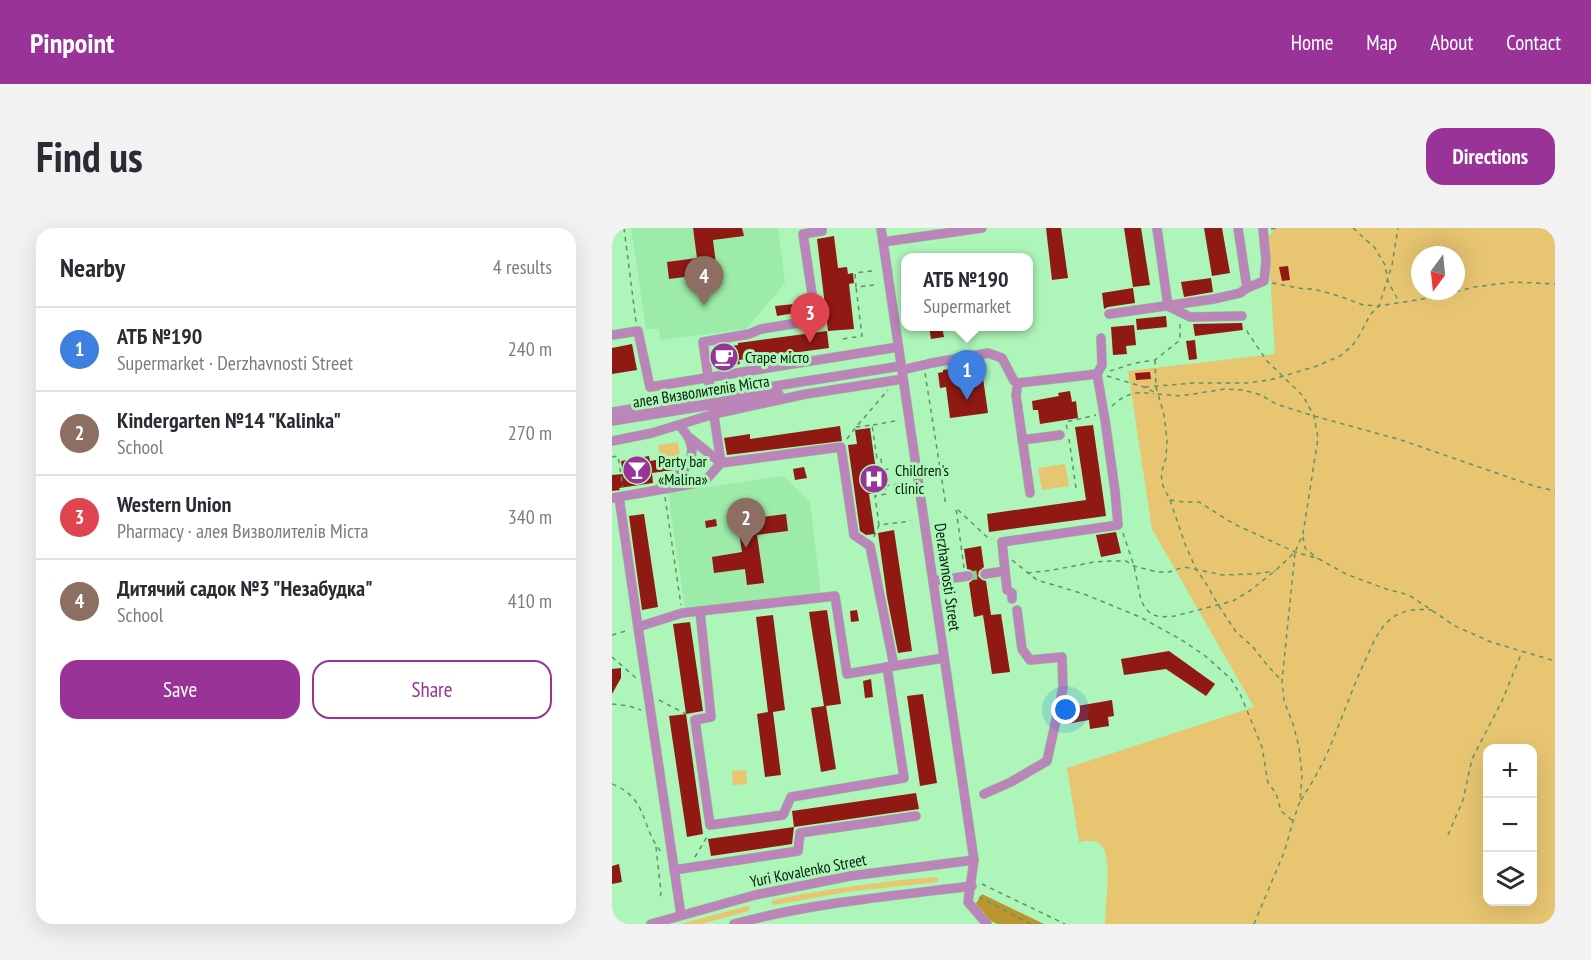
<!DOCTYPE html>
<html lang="en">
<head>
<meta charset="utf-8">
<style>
  body { margin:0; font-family:"PT Sans Narrow",sans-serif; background:#f2f2f3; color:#2b2b33 }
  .controls { position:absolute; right:18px; bottom:18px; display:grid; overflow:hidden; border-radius:12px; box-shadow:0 6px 24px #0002 }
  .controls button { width:54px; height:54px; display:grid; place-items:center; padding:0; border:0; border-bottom:2px solid #e1e1e2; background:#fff; color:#2b2b33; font:30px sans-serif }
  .compass { position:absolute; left:799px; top:18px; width:54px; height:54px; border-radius:50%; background:#fff; box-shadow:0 6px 24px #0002; rotate:195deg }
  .you { position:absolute; left:454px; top:482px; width:21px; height:21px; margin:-15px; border:4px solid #fff; border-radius:50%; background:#1a73e8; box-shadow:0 0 0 9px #1a73e833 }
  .badge { display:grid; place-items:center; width:39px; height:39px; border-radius:50%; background:#993397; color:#fff; font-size:20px; font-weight:700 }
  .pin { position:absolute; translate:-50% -50px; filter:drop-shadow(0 2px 3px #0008) }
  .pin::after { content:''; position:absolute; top:32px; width:21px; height:18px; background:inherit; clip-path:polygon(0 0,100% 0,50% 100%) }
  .popup { position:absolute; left:289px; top:25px; width:132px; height:78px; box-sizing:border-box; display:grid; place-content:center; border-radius:12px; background:#fff; filter:drop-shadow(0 2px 4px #0005); font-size:20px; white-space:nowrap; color:#7c7c81 }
  .popup b { font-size:22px; color:#2b2b33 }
  .popup::after { content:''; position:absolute; left:50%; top:100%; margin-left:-12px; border:12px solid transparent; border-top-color:#fff }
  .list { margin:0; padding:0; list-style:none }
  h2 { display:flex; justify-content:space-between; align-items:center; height:78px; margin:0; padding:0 24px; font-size:26px }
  h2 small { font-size:20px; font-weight:400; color:#7c7c81 }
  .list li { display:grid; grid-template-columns:39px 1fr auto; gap:18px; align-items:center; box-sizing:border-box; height:84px; padding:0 24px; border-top:2px solid #e1e1e2 }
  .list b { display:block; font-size:22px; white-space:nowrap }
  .list p { margin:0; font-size:20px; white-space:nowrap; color:#7c7c81 }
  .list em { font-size:20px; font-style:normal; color:#7c7c81 }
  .actions { display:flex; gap:12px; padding:18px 24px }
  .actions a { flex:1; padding:14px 0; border:2px solid #993397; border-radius:18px; text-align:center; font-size:21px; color:#993397 }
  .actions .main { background:#993397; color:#fff }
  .icon { flex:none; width:33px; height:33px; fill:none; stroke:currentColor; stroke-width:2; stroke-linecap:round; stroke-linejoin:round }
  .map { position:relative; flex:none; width:943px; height:696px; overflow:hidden; border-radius:18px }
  header { display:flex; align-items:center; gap:36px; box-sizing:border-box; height:84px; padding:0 30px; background:#993397; color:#fff }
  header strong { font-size:28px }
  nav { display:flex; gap:33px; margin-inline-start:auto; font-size:21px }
  .intro { display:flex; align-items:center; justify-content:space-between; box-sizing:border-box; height:144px; padding:0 36px }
  h1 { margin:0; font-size:42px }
  .button { padding:15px 27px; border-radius:18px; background:#993397; color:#fff; font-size:21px; font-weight:700 }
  main { display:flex; gap:36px; padding:0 36px }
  aside { flex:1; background:#fff; border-radius:18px; box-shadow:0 6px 24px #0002 }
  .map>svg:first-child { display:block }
</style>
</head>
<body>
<header>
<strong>Pinpoint</strong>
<nav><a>Home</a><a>Map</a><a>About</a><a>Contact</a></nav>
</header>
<div class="intro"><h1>Find us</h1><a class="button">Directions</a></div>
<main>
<aside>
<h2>Nearby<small>4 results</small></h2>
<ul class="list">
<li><span class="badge" style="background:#3f7fe0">1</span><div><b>АТБ №190</b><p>Supermarket · Derzhavnosti Street</p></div><em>240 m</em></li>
<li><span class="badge" style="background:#8d6e63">2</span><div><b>Kindergarten №14 &quot;Kalinka&quot;</b><p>School</p></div><em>270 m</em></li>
<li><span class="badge" style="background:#e0444e">3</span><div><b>Western Union</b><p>Pharmacy · алея Визволителів Міста</p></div><em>340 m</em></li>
<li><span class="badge" style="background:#8d6e63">4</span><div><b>Дитячий садок №3 &quot;Незабудка&quot;</b><p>School</p></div><em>410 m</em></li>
</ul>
<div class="actions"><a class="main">Save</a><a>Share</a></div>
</aside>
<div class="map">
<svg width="943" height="696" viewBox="0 0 943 696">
  <rect width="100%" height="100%" fill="#adf5b8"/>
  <!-- built -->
  <g fill="#9ceba9">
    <path d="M19 0H166L173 55 134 101 49 112 47 101H34Z"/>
    <path d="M171 248 198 274 209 366 73 380 56 265Z"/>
  </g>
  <!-- green -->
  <g fill="#e7c571" fill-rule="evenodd">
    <path d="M664 0H943V696H493C493 679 501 628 489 617 483 611 474 613 467 614L455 540 642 479 540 301 516 143 663 126 656 9ZM808 27H844V63H808ZM876 520H921V674H876Z"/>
    <path d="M66 214 68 228 48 231 46 217Z"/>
    <path d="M453 236 457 258 430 262 426 240Z"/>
    <path d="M134 542 135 556 121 557 120 543Z"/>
    <path d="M324 649 327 651 325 654 235 664 162 677 159 675 161 672C215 661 270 653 324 649Z"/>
    <path d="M135 678 138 680 137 683 89 696H69Z"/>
  </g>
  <!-- forest -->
  <path fill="#bb962f" d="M370 666 432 696H385L359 683Z"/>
  <!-- building -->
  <g fill="#901914">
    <path d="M81 0H130L132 8 101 12 107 60 90 62 88 47 57 51 55 34 85 30Z"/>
    <path d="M434 0H449L456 50 440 52Z"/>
    <path d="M512 0H529L538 57 521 59Z"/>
    <path d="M592 0H610L618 45 600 48Z"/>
    <path d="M222 8 226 40 235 39 236 46 241 45 242 55 237 56 242 101 216 103 205 11Z"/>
    <path d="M676 38 678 52 670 53 667 39Z"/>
    <path d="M599 50 601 64 572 69 569 54Z"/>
    <path d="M521 60 523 75 496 79 492 81 490 65Z"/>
    <path d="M182 76 183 85 165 88 163 78Z"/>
    <path d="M554 88 555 99 525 102 524 91Z"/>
    <path d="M630 95 631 102 583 108 581 96Z"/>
    <path d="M522 97 524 117 514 118 515 126 501 127 499 99Z"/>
    <path d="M317 99H330L332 109 319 111Z"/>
    <path d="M215 103 217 120 127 132 128 136 102 139 99 121 126 117V115Z"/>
    <path d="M583 112 585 131 577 132 574 113Z"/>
    <path d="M20 116 25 142 0 146V120Z"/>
    <path d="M369 136 376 185 338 190 334 159 328 160 326 145 331 144V142Z"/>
    <path d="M538 144 539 151 524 152 523 145Z"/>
    <path d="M458 163 460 174 464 173 466 190 428 196 426 182H421L420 173 447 168 446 165Z"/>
    <path d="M481 197 494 288 377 304 375 286 474 272 463 199Z"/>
    <path d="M228 198 230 213 115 227 112 210 138 206V211Z"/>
    <path d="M258 200 267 264 257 266 263 306 254 307 248 303 236 217 245 216 243 202Z"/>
    <path d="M37 228 38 233 68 228 69 234 62 242 40 245 41 255 7 260 8 262 0 263V247L11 246 9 233Z"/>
    <path d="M192 239 195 250 183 252 181 241Z"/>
    <path d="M139 275 142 290 174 286 176 303 145 307 152 355 135 357 133 341 102 345 100 329 130 324 123 277Z"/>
    <path d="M32 286 46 379 30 382 17 288Z"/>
    <path d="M104 291 105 298 94 300 93 293Z"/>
    <path d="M282 302 300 423 286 425 275 369 266 305Z"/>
    <path d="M504 304 509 325 489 329 484 307Z"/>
    <path d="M369 318 372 339 367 343 366 348 370 352 374 353 379 387 389 386 398 444 380 446 371 387 362 389 357 355 362 351 363 346 359 342 355 341 352 321Z"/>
    <path d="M215 382 229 476 214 478 224 541 209 544 199 480 212 478 197 384Z"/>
    <path d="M245 382 247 393 239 394 238 383Z"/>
    <path d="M161 387 173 482 161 484 169 547 153 549 145 486 156 484 144 389Z"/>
    <path d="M78 394 91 483 74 486 61 396Z"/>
    <path d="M557 423 603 456 594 468 554 441 512 447 509 431Z"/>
    <path d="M9 440V450L0 466V441Z"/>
    <path d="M259 451 261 469 253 470 251 453Z"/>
    <path d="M311 466 325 555 308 558 295 468Z"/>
    <path d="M500 472 502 488 496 489 497 498 478 501 477 492 455 496 454 480Z"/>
    <path d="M74 486 91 606 75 609 57 488Z"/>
    <path d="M304 565 307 581 182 599 180 583Z"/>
    <path d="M182 599 180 616 99 628 96 611Z"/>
    <path d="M7 636 10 654 0 656V638Z"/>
  </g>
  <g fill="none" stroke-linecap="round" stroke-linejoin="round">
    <!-- minor-tunnel -->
    <path stroke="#8bca95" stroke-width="9" stroke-dasharray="9 4.5" stroke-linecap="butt" d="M356 348 373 346"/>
    <!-- minor casing -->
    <g stroke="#8ece98" stroke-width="10">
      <g id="minor">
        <path d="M269 0 362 632 356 674 375 696"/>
        <path d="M545 0 556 78 578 89 630 88"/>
        <path d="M271 14 370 0"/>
        <path d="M635 60 652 53 654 33 651 0"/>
        <path d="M497 86 602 71 628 65 635 60 626 0"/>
        <path d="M0 107 26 103 38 159 286 119"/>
        <path d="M290 142 320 135 376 125 390 130 402 153 406 155 485 146"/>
        <path d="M406 155 404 167 418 265"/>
        <path d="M0 184 289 138"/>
        <path d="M0 193 167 166"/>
        <path d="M78 210 109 235"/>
        <path d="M410 212 448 207"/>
        <path d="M0 213 40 205 102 186 194 166 291 151"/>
        <path d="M109 235 91 114 137 106 149 101 204 92 191 6 210 3V0"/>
        <path d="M46 261C62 251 87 237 78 213 76 207 71 202 67 197"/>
        <path d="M7 269 26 399 70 385 223 368 235 446 275 439"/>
        <path d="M0 270 92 254 109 235 229 219 242 307 258 318 282 438"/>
        <path d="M373 346 393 343"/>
        <path d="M321 353 356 348"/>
        <path d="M400 371V365L395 362 390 314 506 297 503 263 493 192 485 146 490 137 489 110"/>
        <path d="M88 383 99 489 83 492 98 597 171 587 179 569 292 550 275 439 332 430"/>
        <path d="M26 399 69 687"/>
        <path d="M372 566 399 554 435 533 451 460 450 429 418 432 410 421 405 382"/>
        <path d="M62 642 186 623 188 605 304 588"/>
        <path d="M39 696 143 667 238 648 362 632"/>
        <path d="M122 696C199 675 280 668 360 658"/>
      </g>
    </g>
    <!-- path -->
    <g stroke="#5f9469" stroke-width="1.5" stroke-dasharray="4.5 4.5" stroke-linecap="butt">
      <path d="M12 0 24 94"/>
      <path d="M741 0 763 20 773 37 776 53 787 74"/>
      <path d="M932 0 943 9"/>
      <path d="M659 1 667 0"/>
      <path d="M260 43 243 45 244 59 262 57"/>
      <path d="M660 55 692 61H702L727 68 751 77 767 78 780 37 786 0"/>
      <path d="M231 111 250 108 244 59"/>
      <path d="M543 132 544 159 552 187 555 212 554 230 549 246 551 258 558 272 571 274H587L622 296 683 324 707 331 734 346 774 361 797 367 843 398 879 414 943 433"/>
      <path d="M498 143 523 135 543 132 568 112V93"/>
      <path d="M313 145 334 278"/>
      <path d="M495 148 532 159 546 166 568 168 613 161 631 162 649 167 664 176 702 188 789 212 922 258 943 263"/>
      <path d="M533 159 581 155H634L658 152 705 138 728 128 740 118 747 108 758 87 767 78 823 69 862 59 902 54 943 56"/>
      <path d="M500 178C514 165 524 163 542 166"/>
      <path d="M261 197 283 193"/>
      <path d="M244 199 260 197 265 231H269L274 266 263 268 267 297 299 293"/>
      <path d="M455 201 454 194 484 187"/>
      <path d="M235 211 244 199 276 162"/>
      <path d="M457 211 464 260"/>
      <path d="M0 229 6 228 11 260"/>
      <path d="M272 242 290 238"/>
      <path d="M273 258 293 255"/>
      <path d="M53 269 69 377"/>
      <path d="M558 272 573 316 584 341 593 354 607 378 624 404 641 419 655 437 669 452"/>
      <path d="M511 305 522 338 529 372 533 380 539 386 548 389 563 388 621 373 639 362 664 342 683 324 691 306 706 210 702 188 691 168 655 133 636 105 633 98"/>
      <path d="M262 309 267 297"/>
      <path d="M691 309 693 320 706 331"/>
      <path d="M400 332 425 352 472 366 528 389 568 411 592 427 619 451 629 468 650 519 656 555 664 565 669 583 681 593"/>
      <path d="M352 340 344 280 375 309 380 311"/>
      <path d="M415 345 441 342 482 334 500 333H514L522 338 545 344H557L572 339 611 347 642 346 663 343"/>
      <path d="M0 407 17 402"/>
      <path d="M0 429 24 450"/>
      <path d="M47 472 74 486"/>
      <path d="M0 476 17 478 29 482"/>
      <path d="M0 556C38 571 28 601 51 626"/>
      <path d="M689 572C698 558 707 543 714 528 727 498 738 467 751 437 759 421 765 401 780 390 792 381 806 381 820 382"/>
      <path d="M836 607 851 572 860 531 890 473 910 424"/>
      <path d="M44 619 49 664 48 672"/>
      <path d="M83 629 96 607"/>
      <path d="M370 656 453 696"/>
      <path d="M367 669 419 696"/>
      <path d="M642 696 673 622 681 593 688 573 690 547 687 519 681 496 672 473 670 453 683 325"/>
    </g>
    <!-- minor -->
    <use href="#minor" stroke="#bc85b9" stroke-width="9"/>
  </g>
  <!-- icons -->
  <defs>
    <g id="cafe-disc" transform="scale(1.5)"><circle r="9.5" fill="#993397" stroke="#adf5b8"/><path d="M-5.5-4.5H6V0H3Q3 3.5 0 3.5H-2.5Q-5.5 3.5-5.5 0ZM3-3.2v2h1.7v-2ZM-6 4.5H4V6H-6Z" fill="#fff"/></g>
    <g id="bar-disc" transform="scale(1.5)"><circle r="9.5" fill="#993397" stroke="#adf5b8"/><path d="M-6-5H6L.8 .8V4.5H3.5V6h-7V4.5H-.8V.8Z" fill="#fff"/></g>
    <g id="hospital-disc" transform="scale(1.5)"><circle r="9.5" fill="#993397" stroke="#adf5b8"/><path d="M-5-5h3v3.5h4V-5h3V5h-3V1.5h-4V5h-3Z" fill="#fff"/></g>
  </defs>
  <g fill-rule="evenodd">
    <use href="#cafe-disc" x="112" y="129"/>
    <use href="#bar-disc" x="25" y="242"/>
    <use href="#hospital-disc" x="262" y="251"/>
  </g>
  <g text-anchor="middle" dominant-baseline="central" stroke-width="6" stroke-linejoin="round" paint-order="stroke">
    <!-- poi labels -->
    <g font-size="16" fill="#021f09" stroke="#adf5b8" text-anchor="start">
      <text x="133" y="129">Старе місто</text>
      <text x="46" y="233">Party bar<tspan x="46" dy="18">«Malina»</tspan></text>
      <text x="283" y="242">Children's<tspan x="283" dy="18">clinic</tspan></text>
    </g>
    <!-- street labels -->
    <g font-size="16" fill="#021f09" stroke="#adf5b8">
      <text transform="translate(89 163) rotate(-9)">алея Визволителів Міста</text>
      <text transform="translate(336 349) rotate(82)">Derzhavnosti Street</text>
      <text transform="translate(196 642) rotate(-11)">Yuri Kovalenko Street</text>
    </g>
  </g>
</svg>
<div class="controls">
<button>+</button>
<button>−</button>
<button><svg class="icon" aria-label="layers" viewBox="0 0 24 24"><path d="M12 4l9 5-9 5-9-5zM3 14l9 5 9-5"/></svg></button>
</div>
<svg class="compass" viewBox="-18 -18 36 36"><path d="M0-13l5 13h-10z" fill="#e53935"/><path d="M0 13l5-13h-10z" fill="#7c7c81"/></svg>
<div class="you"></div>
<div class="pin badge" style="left:355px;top:172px;background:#3f7fe0">1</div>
<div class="popup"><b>АТБ №190</b>Supermarket</div>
<div class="pin badge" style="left:134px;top:320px;background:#8d6e63">2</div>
<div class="pin badge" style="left:198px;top:115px;background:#e0444e">3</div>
<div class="pin badge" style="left:92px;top:78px;background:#8d6e63">4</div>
</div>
</main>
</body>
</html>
